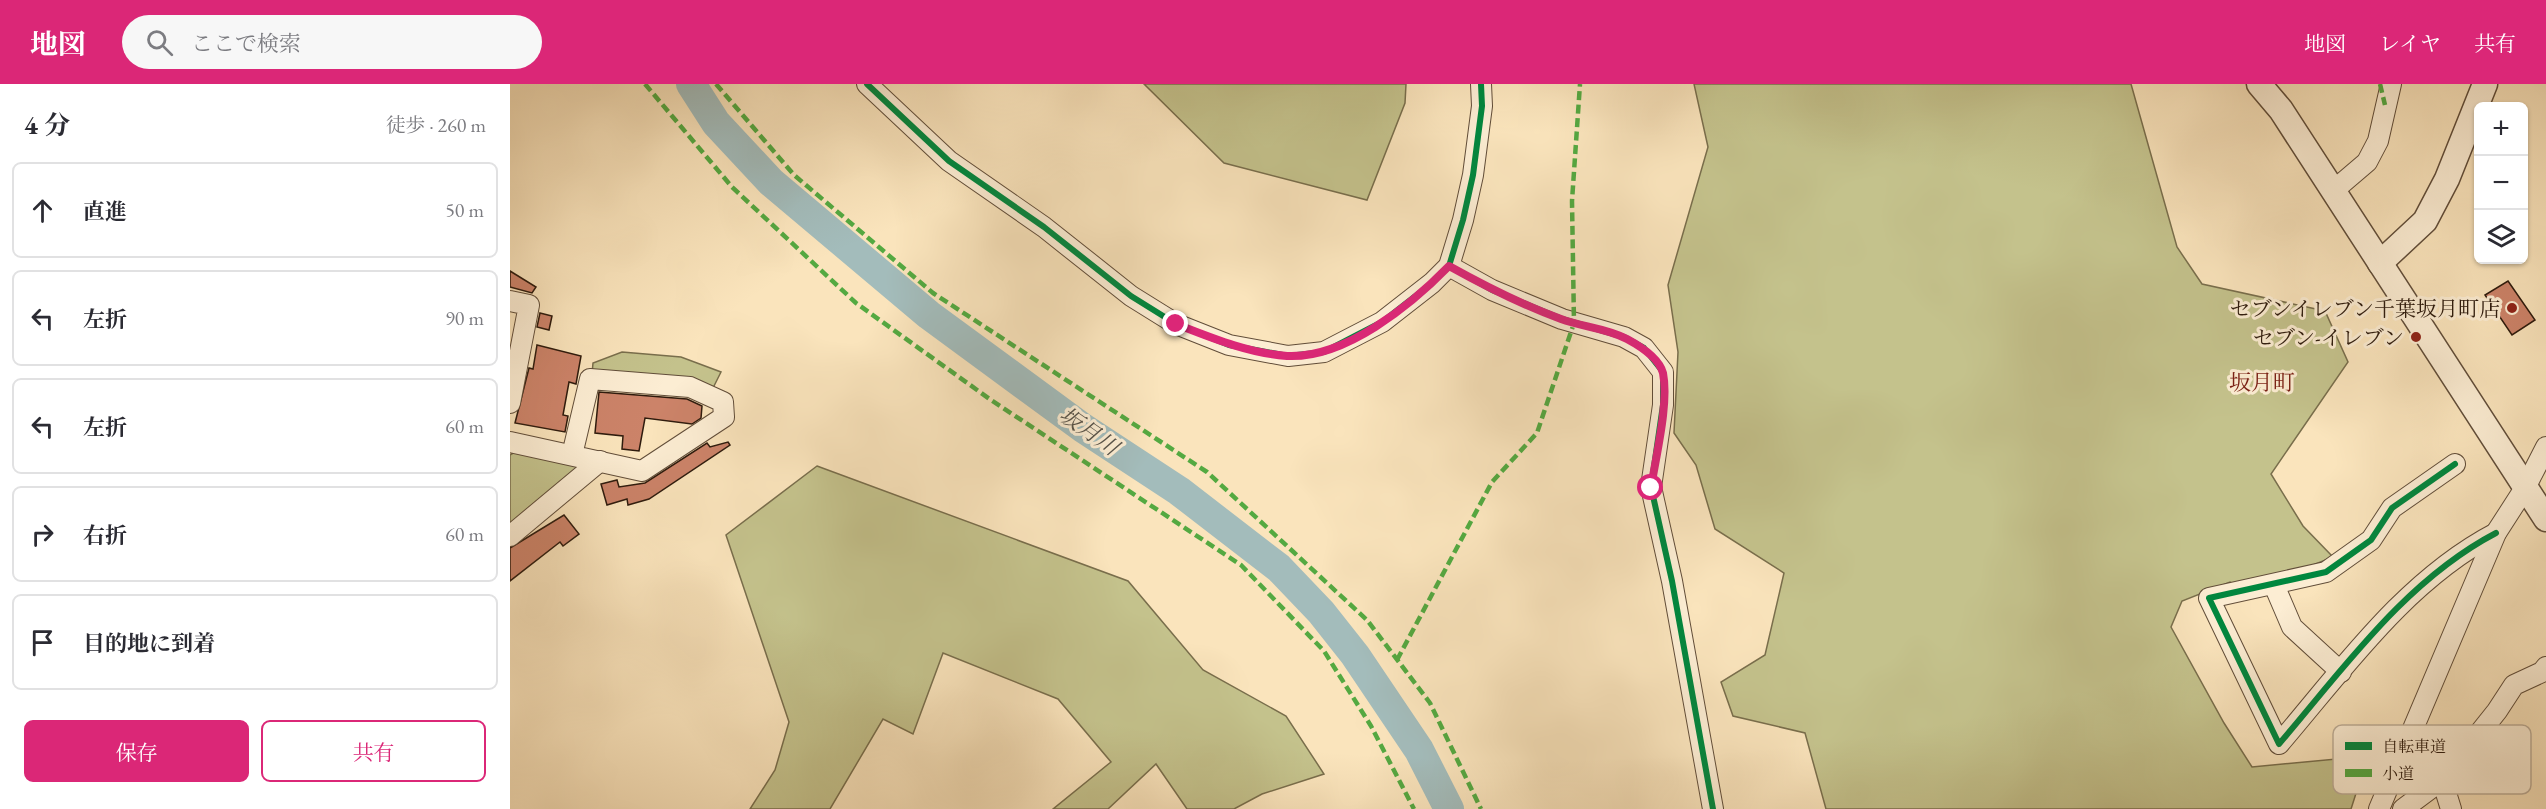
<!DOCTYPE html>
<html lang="ja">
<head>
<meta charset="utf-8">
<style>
  body { margin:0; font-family:"EB Garamond","Noto Serif JP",serif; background:#f7f7f7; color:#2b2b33 }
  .controls { position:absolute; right:18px; top:18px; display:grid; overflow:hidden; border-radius:9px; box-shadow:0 2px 4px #0004 }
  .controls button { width:54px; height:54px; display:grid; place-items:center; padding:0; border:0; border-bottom:2px solid #e1e1e2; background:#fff; color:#2b2b33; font:30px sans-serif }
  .stop { position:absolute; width:18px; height:18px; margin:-14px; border:4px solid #db2777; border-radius:50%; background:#fff }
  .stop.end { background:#db2777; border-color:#fff; box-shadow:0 2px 6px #0008 }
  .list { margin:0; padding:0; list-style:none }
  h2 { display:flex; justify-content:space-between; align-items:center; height:78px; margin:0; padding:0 24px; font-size:26px }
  h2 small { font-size:20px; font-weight:400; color:#7c7c81 }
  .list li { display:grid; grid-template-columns:39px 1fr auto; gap:18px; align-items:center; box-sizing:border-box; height:96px; margin:0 12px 12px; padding:0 12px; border:2px solid #e1e1e2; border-radius:9px }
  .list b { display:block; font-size:22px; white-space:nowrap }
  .list em { font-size:20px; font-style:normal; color:#7c7c81 }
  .actions { display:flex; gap:12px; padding:18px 24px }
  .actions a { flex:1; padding:14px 0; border:2px solid #db2777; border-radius:9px; text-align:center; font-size:21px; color:#db2777 }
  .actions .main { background:#db2777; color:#fff }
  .icon { flex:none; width:33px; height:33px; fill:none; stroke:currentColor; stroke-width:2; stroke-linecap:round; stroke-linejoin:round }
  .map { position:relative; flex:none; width:2036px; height:725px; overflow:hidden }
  header { display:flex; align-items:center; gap:36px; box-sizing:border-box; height:84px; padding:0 30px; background:#db2777; color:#fff }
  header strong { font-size:28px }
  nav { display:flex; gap:33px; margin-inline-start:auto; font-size:21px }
  .search { width:420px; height:54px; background:#f7f7f7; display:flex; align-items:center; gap:15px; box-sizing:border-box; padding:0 21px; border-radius:33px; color:#7c7c81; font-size:22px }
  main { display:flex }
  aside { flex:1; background:#fff }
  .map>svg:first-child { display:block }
</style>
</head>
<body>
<header>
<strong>地図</strong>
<div class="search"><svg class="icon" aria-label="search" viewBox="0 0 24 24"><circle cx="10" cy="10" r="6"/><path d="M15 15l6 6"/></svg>ここで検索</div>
<nav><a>地図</a><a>レイヤ</a><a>共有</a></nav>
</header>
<main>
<aside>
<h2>4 分<small>徒歩 · 260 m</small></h2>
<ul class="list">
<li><svg class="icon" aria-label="ahead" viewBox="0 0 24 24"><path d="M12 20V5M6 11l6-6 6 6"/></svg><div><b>直進</b></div><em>50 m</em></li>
<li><svg class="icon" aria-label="left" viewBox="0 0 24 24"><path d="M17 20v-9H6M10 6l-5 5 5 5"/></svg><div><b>左折</b></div><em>90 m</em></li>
<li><svg class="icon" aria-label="left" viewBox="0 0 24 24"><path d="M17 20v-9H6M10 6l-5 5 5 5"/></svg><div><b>左折</b></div><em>60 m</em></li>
<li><svg class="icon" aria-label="right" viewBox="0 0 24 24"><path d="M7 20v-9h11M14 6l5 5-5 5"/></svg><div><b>右折</b></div><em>60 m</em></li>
<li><svg class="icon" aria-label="arrive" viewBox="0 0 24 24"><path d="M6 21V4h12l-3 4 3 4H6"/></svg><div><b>目的地に到着</b></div></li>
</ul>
<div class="actions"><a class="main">保存</a><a>共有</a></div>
</aside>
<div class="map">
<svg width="2036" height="725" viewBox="0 0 2036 725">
  <rect width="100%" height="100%" fill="#fae4bc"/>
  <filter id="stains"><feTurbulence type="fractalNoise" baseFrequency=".00333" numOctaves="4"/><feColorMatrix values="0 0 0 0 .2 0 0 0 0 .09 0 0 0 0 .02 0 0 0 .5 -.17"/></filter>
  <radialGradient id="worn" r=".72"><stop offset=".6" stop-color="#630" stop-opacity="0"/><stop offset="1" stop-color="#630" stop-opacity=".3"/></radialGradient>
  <!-- green -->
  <g fill="#c4c28c" stroke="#796e4c" stroke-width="1.5">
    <path d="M634 0H896L895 19 857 116 714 79Z"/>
    <path d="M1184 0H1621L1667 163 1692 200 1815 227 1838 278 1761 390 1793 442 1823 473 1738 507 1720 498 1672 517 1661 543 1714 639 1742 683 1858 672 1841 725H1316L1295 649 1223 632 1211 598 1255 571 1274 489 1205 445 1186 381 1164 349 1168 268 1158 201 1198 63Z"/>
    <path d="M112 268 171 273 211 288 201 308 82 290 83 279Z"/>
    <path d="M8 366 76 382 0 447V371Z"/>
    <path d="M307 382 618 497 693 586 776 632 814 690 752 710 724 725H677L646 680 598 725H543L601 678 548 615 433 569 403 650 373 635 320 725H240L265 686 279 638 216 451Z"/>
  </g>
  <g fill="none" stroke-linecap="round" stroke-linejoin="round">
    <!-- river -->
    <path stroke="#a3bcbb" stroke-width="30" d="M181 0 206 39 261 98 419 231 573 344 669 407 769 484 811 528 845 571 909 666 939 725"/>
  </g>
  <!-- building -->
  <g fill="#cc8369" stroke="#2e1b0d" stroke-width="1.5">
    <path d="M0 187 26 203 22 209 0 203Z"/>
    <path d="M1998 197 2025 236 2002 251 1975 211Z"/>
    <path d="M30 229 42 232 39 246 27 243Z"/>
    <path d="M27 261 71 272 66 300 59 298 53 331 58 332 55 348 5 339 19 284 23 285Z"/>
    <path d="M89 308 177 315 192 322 191 334 182 340 135 334 129 367 112 365 113 352 85 349Z"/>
    <path d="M218 358 220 361 139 415 118 421 117 415 97 421 91 400 107 396 109 403 135 399 197 359 200 363Z"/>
    <path d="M54 431 69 450 53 462 50 458 0 497V464Z"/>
  </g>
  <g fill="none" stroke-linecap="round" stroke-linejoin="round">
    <!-- minor casing -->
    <g stroke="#614d39" stroke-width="22">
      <g id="minor">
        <path d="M357 0 439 77 534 143 621 212 666 240 719 261 778 272 814 268 872 238 922 199 939 182 953 136 963 91 972 22 971 0"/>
        <path d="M1823 107 1857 78 1868 57 1881 0"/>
        <path d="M939 182 982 206 1052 235 1114 253 1134 264 1153 288V321L1141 403 1162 497 1203 725"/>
        <path d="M0 217 19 221 0 319"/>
        <path d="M0 358 132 387 214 333 213 318 180 303 80 295 62 371"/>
        <path d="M1945 380 1882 424 1861 456 1816 488 1699 514 1769 660C1834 584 1896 496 1986 449"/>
        <path d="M0 452 90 377"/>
        <path d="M1764 501 1782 543 1831 588"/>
        <path d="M1932 696 1941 725"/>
        <path d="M1869 725 1986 449 2015 404 2036 363"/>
        <path d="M1893 725 1932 696 1987 627 2004 601 2032 588 2036 583"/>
      </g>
    </g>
    <!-- tertiary casing -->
    <g stroke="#614d39" stroke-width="27">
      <g id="tertiary">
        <path d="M1749 0 1771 26 2036 435"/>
        <path d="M1870 179 1915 137 1937 95 1975 0"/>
      </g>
    </g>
    <!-- minor -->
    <use href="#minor" stroke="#fcedd3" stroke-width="20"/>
    <!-- tertiary -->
    <use href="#tertiary" stroke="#fcedd3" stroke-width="24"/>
    <!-- quiet -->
    <g stroke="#54a941" stroke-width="4.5" stroke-dasharray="9 4.5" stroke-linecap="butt">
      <path d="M135 0 222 103 346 219 481 316 731 481 814 567 861 642 904 725"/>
      <path d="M206 0 284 91 423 209 697 388 857 536 920 619 971 725"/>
      <path d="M1870 0 1875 21"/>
      <path d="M887 576 982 398 1027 349 1064 239 1062 117 1070 0"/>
    </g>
    <!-- cycleway casing -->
    <g stroke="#fcedd3" stroke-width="10">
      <g id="cycleway">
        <path d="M357 0 439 77 534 143 621 212 666 240 719 261 778 272 814 268 872 238 922 199 939 182 953 136 963 91 972 22 971 0"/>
        <path d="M939 182 982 206 1052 235 1114 253 1134 264 1153 288V321L1141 403 1162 497 1203 725"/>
        <path d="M1945 380 1882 424 1861 456 1816 488 1699 514 1769 660C1834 584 1896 496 1986 449"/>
      </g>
    </g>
    <!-- cycleway -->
    <use href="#cycleway" stroke="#00873e" stroke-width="6"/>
  </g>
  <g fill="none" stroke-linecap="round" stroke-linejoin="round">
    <!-- route -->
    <path stroke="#db2777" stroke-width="8" d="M666 240C702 254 738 269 777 272 835 275 901 221 939 182 975 202 1012 221 1051 235 1072 243 1097 244 1117 255 1130 262 1149 274 1153 289 1159 320 1146 371 1141 404"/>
  </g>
  <!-- markers -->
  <g fill="#8f2418" stroke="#fcedd3" stroke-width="2">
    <circle cx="2002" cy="224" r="6"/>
    <circle cx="1906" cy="253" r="6"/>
  </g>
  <g text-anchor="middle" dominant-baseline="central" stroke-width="6" stroke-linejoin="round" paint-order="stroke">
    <!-- poi labels -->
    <g font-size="21" fill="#2e1b0d" stroke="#fcedd3" text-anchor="end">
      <text x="1990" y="224">セブンイレブン千葉坂月町店</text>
      <text x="1894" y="253">セブン-イレブン</text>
    </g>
    <!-- neighbourhood labels -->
    <g font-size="22" fill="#7a1f14" stroke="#fcedd3">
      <text x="1752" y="298">坂月町</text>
    </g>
    <!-- water labels -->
    <g font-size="22" font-style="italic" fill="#57534a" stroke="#fcedd3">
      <text transform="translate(579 347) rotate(35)">坂月川</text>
    </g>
  </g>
  <!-- legend -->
  <rect x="1823" y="641" width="198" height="69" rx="9" fill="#fcedd3" stroke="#beae98" stroke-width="1.5"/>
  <rect x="1835" y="658" width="27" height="8" fill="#00873e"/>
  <rect x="1835" y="685" width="27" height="8" fill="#54a941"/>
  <g font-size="16" fill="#2e1b0d">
    <text x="1872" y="668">自転車道</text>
    <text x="1872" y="695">小道</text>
  </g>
  <rect width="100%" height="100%" filter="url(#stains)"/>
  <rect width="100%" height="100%" fill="url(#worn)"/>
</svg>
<div class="controls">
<button>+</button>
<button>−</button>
<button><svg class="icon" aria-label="layers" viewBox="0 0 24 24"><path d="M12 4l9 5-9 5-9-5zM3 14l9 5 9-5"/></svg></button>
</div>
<div class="stop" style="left:1141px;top:404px"></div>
<div class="stop end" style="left:666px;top:240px"></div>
</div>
</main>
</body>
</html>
